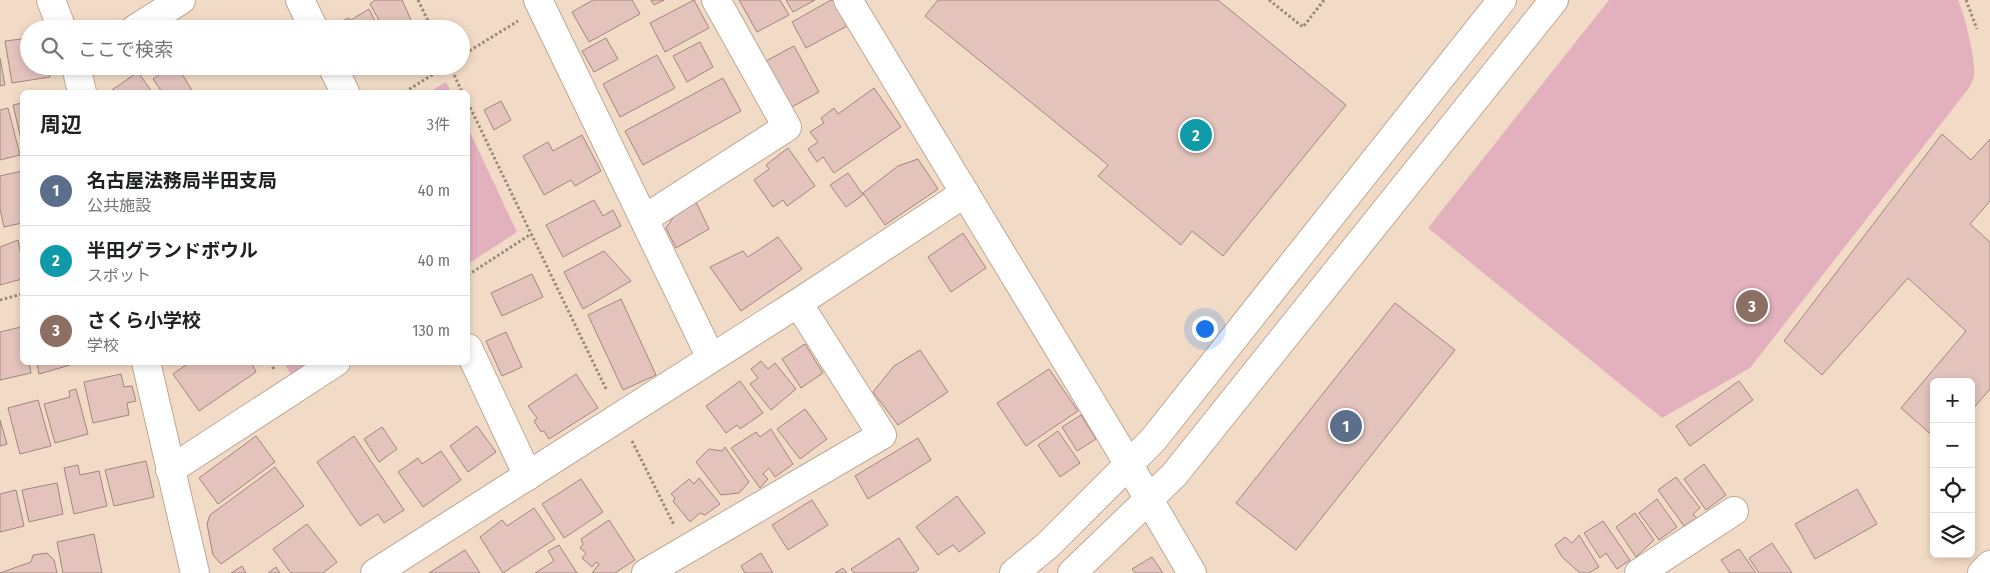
<!DOCTYPE html>
<html lang="ja">
<head>
<meta charset="utf-8">
<style>
  body { margin:0; font-family:"Fira Sans Condensed","Noto Sans JP",sans-serif; background:#f2f2f2; color:#202124 }
  .controls { position:absolute; right:15px; bottom:15px; display:grid; overflow:hidden; border-radius:8px; box-shadow:0 2px 8px #0003 }
  .controls button { width:45px; height:45px; display:grid; place-items:center; padding:0; border:0; border-bottom:1px solid #e0e0e0; background:#fff; color:#202124; font:25px sans-serif }
  .you { position:absolute; left:1204px; top:328px; width:18px; height:18px; margin:-12px; border:4px solid #fff; border-radius:50%; background:#1a73e8; box-shadow:0 0 0 8px #1a73e833 }
  .badge { display:grid; place-items:center; width:32px; height:32px; border-radius:50%; background:#4664d7; color:#fff; font-size:16px; font-weight:700 }
  .pin { position:absolute; translate:-50% -50%; border:2px solid #fff; box-shadow:0 1px 5px #0006 }
  .list { margin:0; padding:0; list-style:none }
  h2 { display:flex; justify-content:space-between; align-items:center; height:65px; margin:0; padding:0 20px; font-size:21px }
  h2 small { font-size:16px; font-weight:400; color:#757577 }
  .list li { display:grid; grid-template-columns:32px 1fr auto; gap:15px; align-items:center; box-sizing:border-box; height:70px; padding:0 20px; border-top:1px solid #e0e0e0 }
  .list b { display:block; font-size:19px; white-space:nowrap }
  .list p { margin:0; font-size:16px; white-space:nowrap; color:#757577 }
  .list em { font-size:16px; font-style:normal; color:#757577 }
  .icon { flex:none; width:28px; height:28px; fill:none; stroke:currentColor; stroke-width:2; stroke-linecap:round; stroke-linejoin:round }
  .map { position:relative; flex:none; width:1990px; height:573px; overflow:hidden }
  .search { position:absolute; background:#fff; box-shadow:0 2px 8px #0003; left:20px; top:20px; width:450px; height:55px; display:flex; align-items:center; gap:12px; box-sizing:border-box; padding:0 18px; border-radius:28px; color:#757577; font-size:19px }
  .panel { position:absolute; background:#fff; box-shadow:0 2px 8px #0003; left:20px; top:90px; width:450px; height:275px; border-radius:8px }
  .map>svg:first-child { display:block }
</style>
</head>
<body>
<div class="map">
<svg width="1990" height="573" viewBox="0 0 1990 573">
  <rect width="100%" height="100%" fill="#f2dbc6"/>
  <!-- green -->
  <g fill="#e3b1be">
    <path d="M1609 0H1958C1965 15 1976 61 1974 77 1973 80 1971 84 1969 88L1750 368 1662 418 1428 228Z"/>
    <path d="M446 82 451 92H429Z"/>
    <path d="M468 128 517 232 468 264Z"/>
    <path d="M285 363H312L291 376Z"/>
  </g>
  <!-- building -->
  <g fill="#e3c3bc" stroke="#a3857e">
    <path d="M375 0H402L411 20 394 29H384L370 4Z"/>
    <path d="M593 0H632L640 14 589 42 572 12Z"/>
    <path d="M651 0H664L654 5Z"/>
    <path d="M694 0 709 28 665 52 650 23Z"/>
    <path d="M739 0H780L789 15 757 32Z"/>
    <path d="M786 0H815L793 12Z"/>
    <path d="M831 0H833L847 26 806 48 792 22Z"/>
    <path d="M938 0H1218L1346 105 1223 256 1192 231 1181 245 1098 176 1108 165 925 16Z"/>
    <path d="M369 9 379 29H337L335 25 348 18 351 20Z"/>
    <path d="M29 38V66H51H48L50 77 12 83 5 41Z"/>
    <path d="M606 38 618 59 594 72 582 51Z"/>
    <path d="M700 42 713 67 687 82 673 56Z"/>
    <path d="M794 46 819 92 790 108 764 62Z"/>
    <path d="M657 55 675 88 620 117 603 84Z"/>
    <path d="M0 58 5 85 0 86Z"/>
    <path d="M172 66H177L193 92H162L153 79Z"/>
    <path d="M138 72 152 92H109Z"/>
    <path d="M723 78 741 111 643 165 625 131Z"/>
    <path d="M874 88 901 127 834 173 823 157 817 162 808 149 818 142 810 132 824 123 821 118 834 108 838 114Z"/>
    <path d="M501 101 511 120 494 130 484 110Z"/>
    <path d="M22 103V139H21L13 105Z"/>
    <path d="M8 108 20 155 0 160V110Z"/>
    <path d="M1942 134 1971 160 1990 139V201L1970 224 1990 242V389L1971 411V382H1934V437L1901 408 1966 331 1908 278 1822 375 1784 341Z"/>
    <path d="M582 135 601 171 575 186 571 180 544 195 523 156 548 142 553 151Z"/>
    <path d="M788 148 815 186 787 206 783 200 773 207 754 180 769 169 766 165Z"/>
    <path d="M918 159 938 189 885 225 863 193 898 166Z"/>
    <path d="M22 171V223L4 227 0 209V176Z"/>
    <path d="M848 173 863 195 846 207 830 185Z"/>
    <path d="M594 200 603 216 613 210 621 226 563 257 546 225Z"/>
    <path d="M696 202 709 229 676 248 666 228 675 215Z"/>
    <path d="M963 233 986 268 951 292 928 257Z"/>
    <path d="M778 237 802 269 741 311 710 267 743 251 748 257Z"/>
    <path d="M18 240 22 260V279L0 285V247Z"/>
    <path d="M604 251 631 281 583 309 564 272Z"/>
    <path d="M532 274 543 297 502 316 491 293Z"/>
    <path d="M621 299 656 375 623 390 588 315Z"/>
    <path d="M1395 303 1455 350 1296 550 1236 503Z"/>
    <path d="M21 327 22 362H29L31 373 0 380V332Z"/>
    <path d="M506 332 522 367 502 376 486 341Z"/>
    <path d="M805 344 823 373 801 388 782 359Z"/>
    <path d="M920 350 948 392 898 425 873 392 894 366Z"/>
    <path d="M761 361 768 369 775 363 796 389 771 410 750 384 758 378 751 369Z"/>
    <path d="M37 362H70V365L39 374Z"/>
    <path d="M190 362H251L256 372 199 411 173 374Z"/>
    <path d="M1049 369 1078 411 1026 446 997 403Z"/>
    <path d="M121 374 124 387 132 386 136 401 127 403 129 415 93 423 84 382Z"/>
    <path d="M576 374 598 408 549 439 544 431 541 432 534 421 537 418 528 406Z"/>
    <path d="M740 381 763 413 740 429 737 425 726 433 706 406Z"/>
    <path d="M1739 381 1753 400 1690 446 1676 426Z"/>
    <path d="M76 389 88 434 55 443 44 404 70 397 69 391Z"/>
    <path d="M38 400 51 446 20 454 8 408Z"/>
    <path d="M805 409 827 439 800 459 777 429Z"/>
    <path d="M1081 415 1096 439 1077 451 1062 427Z"/>
    <path d="M0 420 7 444 0 446Z"/>
    <path d="M477 426 496 452 468 472 450 446Z"/>
    <path d="M382 427 397 449 379 462 364 439Z"/>
    <path d="M771 429 793 464 775 477 769 468 763 474 768 479 760 488 731 448 756 432 760 437Z"/>
    <path d="M1058 431 1080 463 1060 477 1038 445Z"/>
    <path d="M256 436 275 462 218 504 199 478Z"/>
    <path d="M354 436 404 510 384 523 378 514 360 526 317 462Z"/>
    <path d="M918 438 931 460 868 499 855 476Z"/>
    <path d="M725 447 749 482 739 493 721 495 696 462 709 449 722 451Z"/>
    <path d="M441 451 461 480 423 507 398 472 418 458 422 464Z"/>
    <path d="M146 461 154 497 114 506 105 470Z"/>
    <path d="M1704 464 1726 495 1706 510 1684 479Z"/>
    <path d="M78 465 80 475 99 471 107 506 74 514 64 468Z"/>
    <path d="M275 467 304 506 221 564 213 555 207 524 210 515Z"/>
    <path d="M1676 477 1700 508 1693 514 1697 518 1684 526 1658 490Z"/>
    <path d="M699 478 720 504 705 515 700 513 690 522 673 501 675 498 671 494 689 479 694 484Z"/>
    <path d="M581 479 603 512 564 538 542 504Z"/>
    <path d="M57 483 63 514 29 522 22 490Z"/>
    <path d="M1857 489 1877 524 1815 559 1795 524Z"/>
    <path d="M16 490 24 526 0 532V494Z"/>
    <path d="M957 496 985 533 959 552 953 545 938 555 916 527Z"/>
    <path d="M1657 499 1677 527 1659 540 1639 513Z"/>
    <path d="M812 500 828 525 788 550 772 525Z"/>
    <path d="M534 508 555 539 503 573 480 537 502 520 507 526Z"/>
    <path d="M1635 513 1654 540 1636 557 1616 527Z"/>
    <path d="M609 520 635 560 615 573H592L599 564 596 562 592 567 582 558 586 553 580 548 583 544 581 539Z"/>
    <path d="M1603 521 1630 560 1617 569 1606 553 1600 558 1584 533Z"/>
    <path d="M307 524 337 562 323 573H291L273 549Z"/>
    <path d="M94 534 102 573H63L57 542Z"/>
    <path d="M1579 535 1599 567 1589 573H1580L1562 557 1555 545 1565 537 1572 543Z"/>
    <path d="M899 538 919 569 914 573H854L851 569Z"/>
    <path d="M1772 543 1792 573H1759L1749 558Z"/>
    <path d="M559 545 577 573H535L554 561 548 551Z"/>
    <path d="M1739 549 1756 573H1730L1721 560Z"/>
    <path d="M465 550 480 573H429Z"/>
    <path d="M47 553 54 560 57 573H0L31 562 33 555Z"/>
    <path d="M761 553 773 573H745L741 566Z"/>
    <path d="M1152 557 1163 573H1135L1132 569Z"/>
    <path d="M242 566 246 573H231Z"/>
    <path d="M276 567 280 573H268Z"/>
    <path d="M843 568 847 573H835Z"/>
  </g>
  <g fill="none" stroke-linecap="round" stroke-linejoin="round">
    <!-- minor casing -->
    <g stroke="#bea894" stroke-width="30">
      <g id="minor">
        <path d="M51 0 62 29"/>
        <path d="M300 0 314 29"/>
        <path d="M538 0 711 358"/>
        <path d="M848 0 1116 443 1192 573"/>
        <path d="M135 29 181 0"/>
        <path d="M76 66 82 92"/>
        <path d="M332 66 345 92"/>
        <path d="M644 219 787 127 716 0"/>
        <path d="M468 348 528 476"/>
        <path d="M146 362 195 573"/>
        <path d="M170 470 336 362"/>
        <path d="M375 573 798 303 965 193"/>
        <path d="M646 573 882 435 798 303"/>
        <path d="M1014 573 1048 545 1153 440 1502 0"/>
        <path d="M1072 573 1174 475 1554 0"/>
        <path d="M1639 573 1734 511"/>
        <path d="M1982 573 1990 565"/>
      </g>
    </g>
    <!-- path -->
    <g stroke="#998979" stroke-width="3" stroke-dasharray="2.5 2.5" stroke-linecap="butt">
      <path d="M418 0 432 29"/>
      <path d="M1269 0 1303 27 1324 0"/>
      <path d="M1966 0 1977 29"/>
      <path d="M461 56 518 21"/>
      <path d="M450 66 462 92"/>
      <path d="M405 92 446 66"/>
      <path d="M468 103 607 391"/>
      <path d="M468 275 531 234"/>
      <path d="M0 300 22 294"/>
      <path d="M271 362 274 370"/>
      <path d="M632 441 674 525"/>
    </g>
    <!-- minor -->
    <use href="#minor" stroke="#fff" stroke-width="28"/>
  </g>
</svg>
<div class="controls">
<button>+</button>
<button>−</button>
<button><svg class="icon" aria-label="locate" viewBox="0 0 24 24"><circle cx="12" cy="12" r="6"/><path d="M12 2v4M12 18v4M2 12h4M18 12h4"/></svg></button>
<button><svg class="icon" aria-label="layers" viewBox="0 0 24 24"><path d="M12 4l9 5-9 5-9-5zM3 14l9 5 9-5"/></svg></button>
</div>
<div class="you"></div>
<div class="pin badge" style="left:1346px;top:426px;background:#5c6f8a">1</div>
<div class="pin badge" style="left:1196px;top:135px;background:#0f9aa8">2</div>
<div class="pin badge" style="left:1752px;top:306px;background:#8d6e63">3</div>
<div class="search"><svg class="icon" aria-label="search" viewBox="0 0 24 24"><circle cx="10" cy="10" r="6"/><path d="M15 15l6 6"/></svg>ここで検索</div>
<section class="panel">
<h2>周辺<small>3件</small></h2>
<ul class="list">
<li><span class="badge" style="background:#5c6f8a">1</span><div><b>名古屋法務局半田支局</b><p>公共施設</p></div><em>40 m</em></li>
<li><span class="badge" style="background:#0f9aa8">2</span><div><b>半田グランドボウル</b><p>スポット</p></div><em>40 m</em></li>
<li><span class="badge" style="background:#8d6e63">3</span><div><b>さくら小学校</b><p>学校</p></div><em>130 m</em></li>
</ul>
</section>
</div>
</body>
</html>
